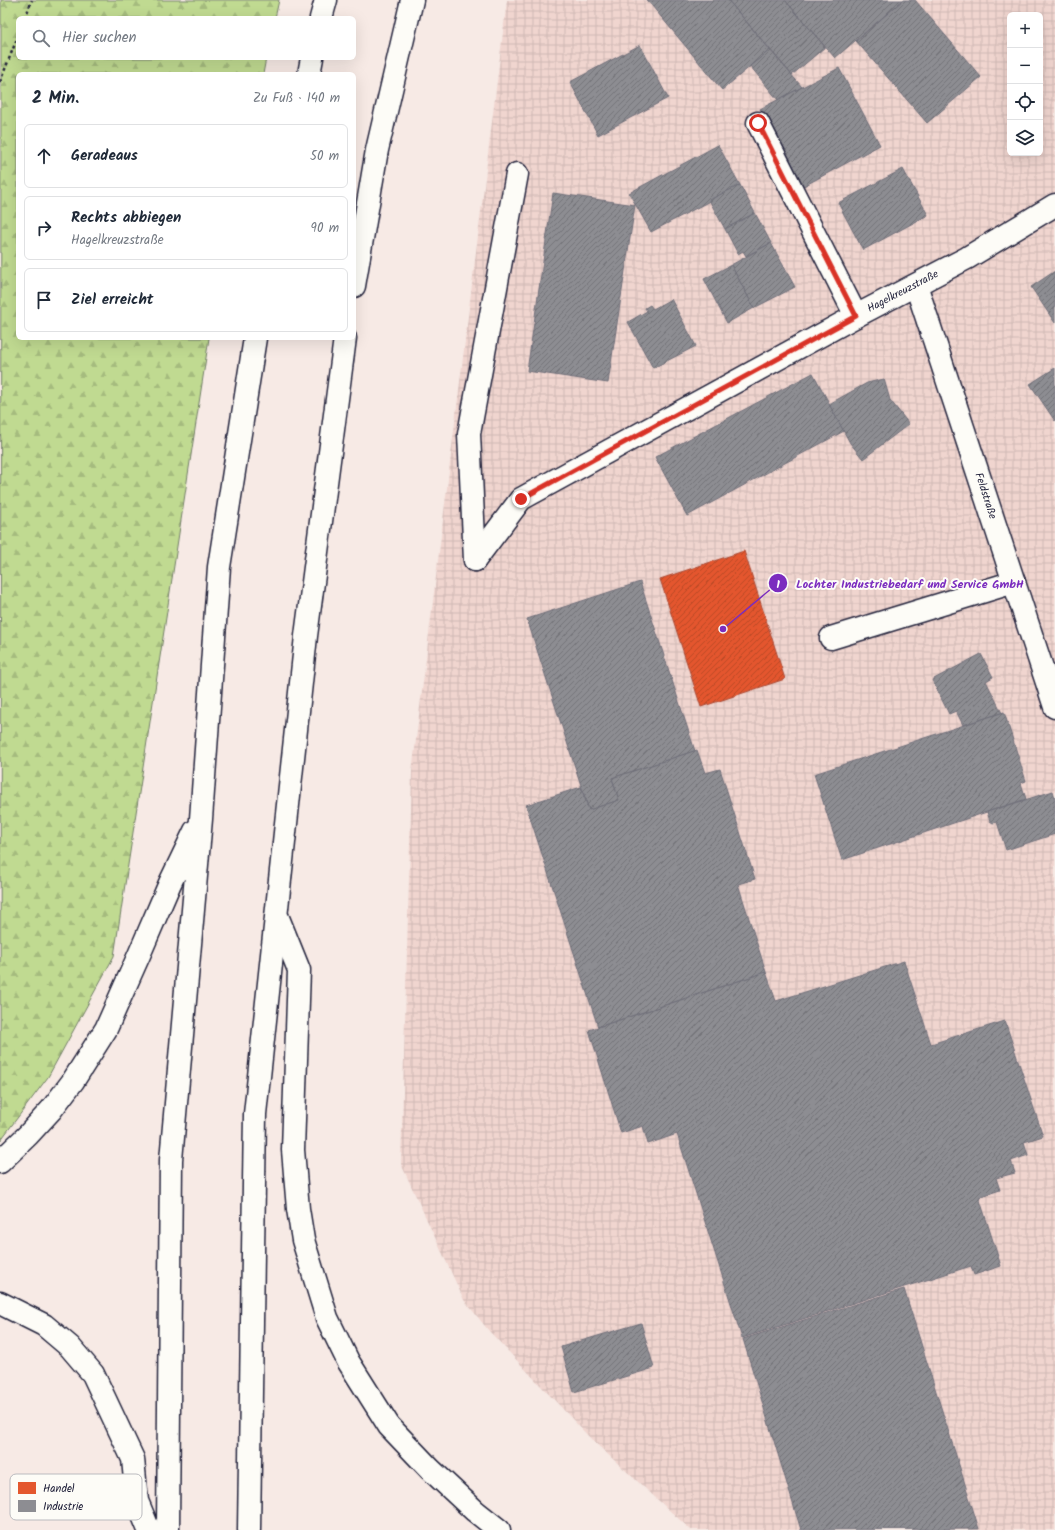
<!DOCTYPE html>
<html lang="de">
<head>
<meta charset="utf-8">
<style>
  body { margin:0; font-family:Kalam,sans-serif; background:#f2f2f3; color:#1f2937 }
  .controls { position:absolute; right:12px; top:12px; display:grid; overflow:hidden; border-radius:6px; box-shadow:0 4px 16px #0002 }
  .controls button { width:36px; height:36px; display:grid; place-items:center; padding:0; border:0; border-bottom:1px solid #e0e1e3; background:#fff; color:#1f2937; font:20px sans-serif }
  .stop { position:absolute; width:12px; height:12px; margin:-9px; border:3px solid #d93025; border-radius:50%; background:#fff }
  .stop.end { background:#d93025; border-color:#fff; box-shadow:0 1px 4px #0008 }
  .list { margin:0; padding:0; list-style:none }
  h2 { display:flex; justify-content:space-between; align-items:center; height:52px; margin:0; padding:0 16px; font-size:17px }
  h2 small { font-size:13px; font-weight:400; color:#747a83 }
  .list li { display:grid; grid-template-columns:26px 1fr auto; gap:12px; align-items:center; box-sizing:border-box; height:64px; margin:0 8px 8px; padding:0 8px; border:1px solid #e0e1e3; border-radius:6px }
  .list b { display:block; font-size:15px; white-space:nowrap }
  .list p { margin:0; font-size:13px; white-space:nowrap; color:#747a83 }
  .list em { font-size:13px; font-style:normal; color:#747a83 }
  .icon { flex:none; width:22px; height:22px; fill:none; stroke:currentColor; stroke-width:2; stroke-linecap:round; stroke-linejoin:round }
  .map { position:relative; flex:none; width:1055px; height:1530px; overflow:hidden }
  .search { position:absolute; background:#fff; box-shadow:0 4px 16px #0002; left:16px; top:16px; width:340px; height:44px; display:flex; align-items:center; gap:10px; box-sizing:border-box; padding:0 14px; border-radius:6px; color:#747a83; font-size:15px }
  .panel { position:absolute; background:#fff; box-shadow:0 4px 16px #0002; left:16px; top:72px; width:340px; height:268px; border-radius:6px }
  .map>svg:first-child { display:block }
</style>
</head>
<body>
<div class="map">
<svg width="1055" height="1530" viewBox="0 0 1055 1530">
  <defs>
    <pattern id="industrial-grid" width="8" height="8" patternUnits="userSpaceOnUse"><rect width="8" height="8" fill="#f0d5cf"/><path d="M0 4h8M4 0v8" fill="none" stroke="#ceb7b3"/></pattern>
    <pattern id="forest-firs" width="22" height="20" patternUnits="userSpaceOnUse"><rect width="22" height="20" fill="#c0da91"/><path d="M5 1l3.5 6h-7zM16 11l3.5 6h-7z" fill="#a5bb7e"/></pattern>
    <pattern id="shops-hatch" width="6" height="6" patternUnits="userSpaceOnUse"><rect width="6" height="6" fill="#e4572e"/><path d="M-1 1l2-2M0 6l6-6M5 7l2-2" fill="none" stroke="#b84828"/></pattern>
    <pattern id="industry-hatch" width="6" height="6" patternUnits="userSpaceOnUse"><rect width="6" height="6" fill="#8d8d92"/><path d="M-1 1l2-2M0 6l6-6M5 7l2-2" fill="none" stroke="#737378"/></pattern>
  </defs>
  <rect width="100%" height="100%" fill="#f7eae5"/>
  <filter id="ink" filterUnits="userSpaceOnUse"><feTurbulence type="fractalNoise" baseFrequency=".025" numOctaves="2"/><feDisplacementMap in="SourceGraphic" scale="8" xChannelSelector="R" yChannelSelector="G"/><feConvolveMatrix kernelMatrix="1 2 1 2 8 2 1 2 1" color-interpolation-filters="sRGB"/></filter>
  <g filter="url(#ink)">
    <!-- industrial -->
    <path fill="url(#industrial-grid)" fill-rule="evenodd" d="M507 0H1055V1530H691L592 1440 489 1331 464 1300 401 1164 412 772ZM1010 15H1040V153H1010Z"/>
    <!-- forest -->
    <path fill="url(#forest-firs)" stroke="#717e66" d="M1 0H279L275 18H18V58H266L263 74H18V338H209L114 956 48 1077 0 1141Z"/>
    <!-- shops -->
    <path fill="url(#shops-hatch)" stroke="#aa4732" d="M744 551 785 679 701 707 660 579Z"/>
    <!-- industry -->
    <g fill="url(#industry-hatch)" stroke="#6d6d78">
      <path d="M647 0H728L770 50 722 90Z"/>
      <path d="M728 0H785L825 47 792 75Z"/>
      <path d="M785 0H903L835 58Z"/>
      <path d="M903 0H915L981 77 927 123 856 41Z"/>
      <path d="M640 45 668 98 598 135 570 82Z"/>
      <path d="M770 50 802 87 778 100 750 66Z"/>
      <path d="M839 68 880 145 802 187 760 109Z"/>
      <path d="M718 145 740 185 651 232 629 193Z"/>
      <path d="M903 169 928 215 863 250 838 203Z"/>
      <path d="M740 185 755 213 725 229 709 200Z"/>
      <path d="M553 193 635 205 608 383 527 371Z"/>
      <path d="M755 213 771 243 746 256 743 251 738 254 725 229Z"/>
      <path d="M771 243 795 287 754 308 731 265Z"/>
      <path d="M731 265 754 308 727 323 704 279Z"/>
      <path d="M1055 271V323L1031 287Z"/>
      <path d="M671 299 696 346 653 368 628 322 647 311 645 308 650 305 653 309Z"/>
      <path d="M1055 368V421L1030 384Z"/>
      <path d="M813 373 844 431 687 516 655 457Z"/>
      <path d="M884 379 890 400 909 424 863 459 850 443 829 404 867 383Z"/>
      <path d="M640 582 695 751 612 778 619 800 589 810 527 619Z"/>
      <path d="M981 654 993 677 986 681 1002 713 963 725 956 711 949 714 932 680Z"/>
      <path d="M1004 712 1026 781 1021 783 1026 799 842 860 814 774Z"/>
      <path d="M697 750 705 773 720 769 755 879 738 884 766 972 598 1027 526 805 581 787 589 810 619 800 612 778Z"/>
      <path d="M1053 791 1055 798V834L1006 850 997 822 993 823 990 821 987 812Z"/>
      <path d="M904 961 931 1044 1005 1021 1043 1136 1024 1142 1028 1155 1011 1161 1015 1173 996 1178 1000 1190 979 1197 1001 1266 974 1275 971 1266 742 1338 677 1134 648 1144 643 1126 621 1133 589 1030 766 972 776 1001Z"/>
      <path d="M904 1289 979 1529 801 1530 743 1339Z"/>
      <path d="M641 1323 654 1368 574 1392 561 1347Z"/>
    </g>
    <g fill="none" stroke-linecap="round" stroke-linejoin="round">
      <!-- minor casing -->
      <g stroke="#22223b" stroke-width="25">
        <g id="minor">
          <path d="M758 123 856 316"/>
          <path id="s1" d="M916 285 1055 707"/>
          <path id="s2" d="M475 560 521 499 856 316 967 258 1055 205"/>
          <path d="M475 560 469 434 517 174"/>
          <path d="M831 638 1014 582"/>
        </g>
      </g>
      <!-- highway casing -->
      <g stroke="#22223b" stroke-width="25">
        <g id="highway">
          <path d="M321 18 326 0"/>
          <path d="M309 74 312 58"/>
          <path d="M354 286 377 150 412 0"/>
          <path d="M278 918 299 970 293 1150 298 1209 303 1240 327 1318 348 1361 389 1426 430 1469 475 1511 499 1530"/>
          <path d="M0 1162 28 1135 51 1110 73 1081 106 1029 139 955 170 883 195 831"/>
          <path d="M0 1303 44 1325 70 1347 93 1374 133 1459 137 1501 149 1530"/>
          <path d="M168 1530 171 1160 201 819 219 567 255 338"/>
          <path d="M249 1530 255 1114 306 636 345 338"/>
        </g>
      </g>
      <!-- path -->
      <g stroke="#22223b" stroke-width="2.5" stroke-dasharray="3 3" stroke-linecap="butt">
        <path d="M25 18 32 0"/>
        <path d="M0 82 18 36"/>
      </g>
      <!-- minor -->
      <use href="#minor" stroke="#fdfcf7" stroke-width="22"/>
      <!-- highway -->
      <use href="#highway" stroke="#fdfcf7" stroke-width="22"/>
    </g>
  </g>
  <g fill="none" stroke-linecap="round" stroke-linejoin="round" filter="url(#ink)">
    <!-- route -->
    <path stroke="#d93025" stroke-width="5" d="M521 499 856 316 758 123"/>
  </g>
  <g text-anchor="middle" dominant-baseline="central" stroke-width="4" stroke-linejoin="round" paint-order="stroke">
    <!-- street labels -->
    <g font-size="11" fill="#22223b" stroke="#fdfcf7">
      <text stroke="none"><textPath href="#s2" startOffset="511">Hagelkreuzstraße</textPath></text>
      <text stroke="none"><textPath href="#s1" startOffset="222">Feldstraße</textPath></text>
    </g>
  </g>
  <!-- legend -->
  <rect x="10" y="1474" width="132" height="46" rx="6" fill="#fdfcf7" stroke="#bbbbbf" stroke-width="1"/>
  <rect x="18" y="1482" width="18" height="12" fill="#e4572e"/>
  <rect x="18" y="1500" width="18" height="12" fill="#8d8d92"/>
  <g font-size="11" fill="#22223b">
    <text x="43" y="1492">Handel</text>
    <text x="43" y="1510">Industrie</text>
  </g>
  <!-- callouts -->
  <path fill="none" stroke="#7b2cbf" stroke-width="1.5" d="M723 629L778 583"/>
  <g fill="#7b2cbf" stroke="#fdfcf7" stroke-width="1.5">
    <circle cx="723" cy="629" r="4"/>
    <circle cx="778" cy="583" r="10"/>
  </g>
  <g font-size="12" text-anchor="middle" font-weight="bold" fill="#fff">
    <text x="778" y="588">1</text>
  </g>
  <g font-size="12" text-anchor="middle" font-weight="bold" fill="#7b2cbf" stroke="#fdfcf7" stroke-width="4" stroke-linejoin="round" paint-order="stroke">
    <text x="910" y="588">Lochter Industriebedarf und Service GmbH</text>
  </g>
</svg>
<div class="controls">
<button>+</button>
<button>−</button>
<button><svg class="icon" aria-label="locate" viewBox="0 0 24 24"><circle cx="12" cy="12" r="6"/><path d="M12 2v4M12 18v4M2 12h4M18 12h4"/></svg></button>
<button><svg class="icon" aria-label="layers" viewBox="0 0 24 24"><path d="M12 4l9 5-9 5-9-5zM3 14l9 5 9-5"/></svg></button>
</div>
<div class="stop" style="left:758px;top:123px"></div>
<div class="stop end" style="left:521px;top:499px"></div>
<div class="search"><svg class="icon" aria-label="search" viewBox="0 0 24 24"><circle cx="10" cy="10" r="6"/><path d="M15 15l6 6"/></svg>Hier suchen</div>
<section class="panel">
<h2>2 Min.<small>Zu Fuß · 140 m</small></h2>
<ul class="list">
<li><svg class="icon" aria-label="ahead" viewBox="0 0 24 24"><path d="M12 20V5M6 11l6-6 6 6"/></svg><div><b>Geradeaus</b></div><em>50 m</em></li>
<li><svg class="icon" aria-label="right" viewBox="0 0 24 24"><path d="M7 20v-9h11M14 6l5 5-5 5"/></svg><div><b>Rechts abbiegen</b><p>Hagelkreuzstraße</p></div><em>90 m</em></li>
<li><svg class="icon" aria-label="arrive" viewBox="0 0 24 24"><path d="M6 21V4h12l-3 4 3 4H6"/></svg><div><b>Ziel erreicht</b></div></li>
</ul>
</section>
</div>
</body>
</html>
